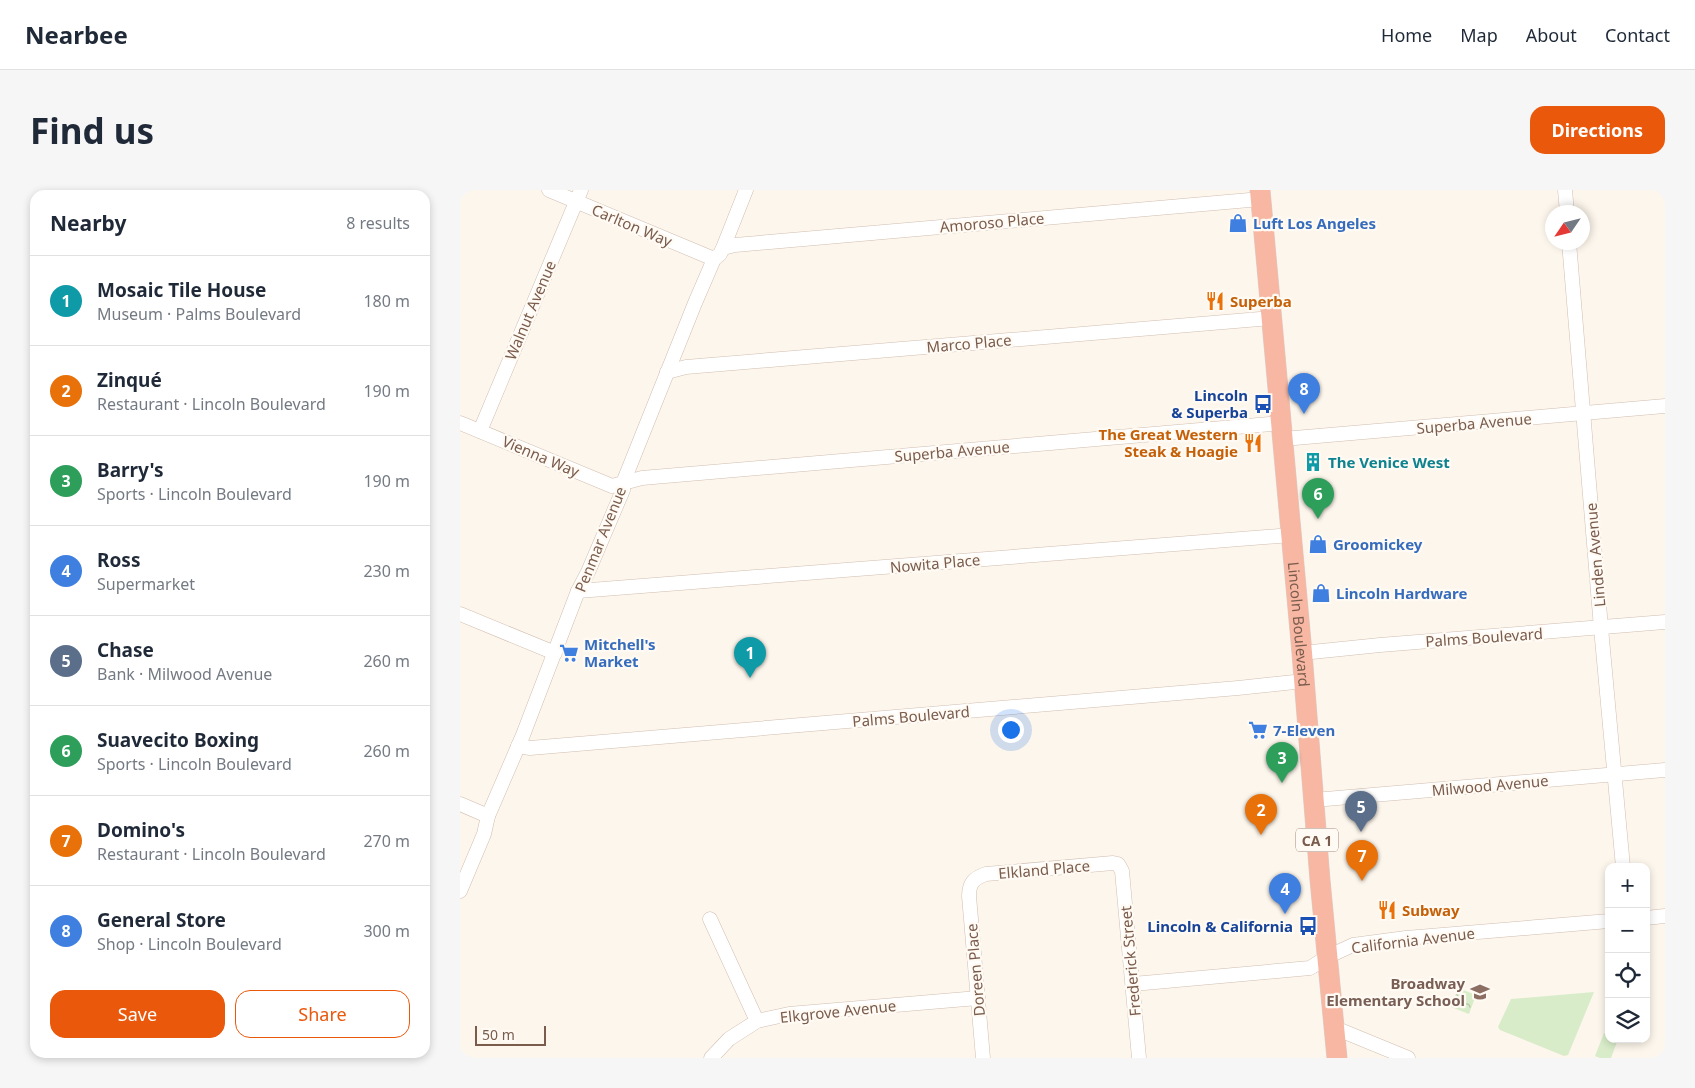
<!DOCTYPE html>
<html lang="en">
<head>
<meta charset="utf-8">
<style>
  body { margin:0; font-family:"Noto Sans",sans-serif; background:#f6f6f7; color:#1f2937 }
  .controls { position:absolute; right:15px; bottom:15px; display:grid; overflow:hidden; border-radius:10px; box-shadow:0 2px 8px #0003 }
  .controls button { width:45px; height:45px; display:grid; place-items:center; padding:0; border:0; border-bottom:1px solid #e0e1e3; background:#fff; color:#1f2937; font:25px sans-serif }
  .compass { position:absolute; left:1085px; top:15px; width:45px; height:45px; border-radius:50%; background:#fff; box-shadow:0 2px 8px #0003; rotate:235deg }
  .scale { position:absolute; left:15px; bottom:12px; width:71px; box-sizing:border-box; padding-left:5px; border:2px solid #7a5c4d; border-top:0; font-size:14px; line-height:18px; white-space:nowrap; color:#7a5c4d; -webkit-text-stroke:4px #fffaf3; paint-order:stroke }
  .you { position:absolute; left:550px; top:539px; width:18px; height:18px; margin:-12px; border:4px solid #fff; border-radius:50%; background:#1a73e8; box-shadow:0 0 0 8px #1a73e833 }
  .badge { display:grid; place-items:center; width:32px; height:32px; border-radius:50%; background:#ea580c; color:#fff; font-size:16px; font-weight:700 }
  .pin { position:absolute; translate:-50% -41px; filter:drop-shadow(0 1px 2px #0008) }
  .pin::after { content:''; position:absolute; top:26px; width:18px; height:15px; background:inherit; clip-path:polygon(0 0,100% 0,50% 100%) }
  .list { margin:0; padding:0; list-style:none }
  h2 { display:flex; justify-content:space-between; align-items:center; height:65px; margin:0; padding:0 20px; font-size:21px }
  h2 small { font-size:16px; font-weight:400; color:#747a83 }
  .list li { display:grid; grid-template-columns:32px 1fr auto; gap:15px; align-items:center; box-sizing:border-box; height:90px; padding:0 20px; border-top:1px solid #e0e1e3 }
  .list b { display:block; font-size:19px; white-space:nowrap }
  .list p { margin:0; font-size:16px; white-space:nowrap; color:#747a83 }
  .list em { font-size:16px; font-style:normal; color:#747a83 }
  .actions { display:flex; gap:10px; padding:15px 20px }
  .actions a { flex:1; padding:11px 0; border:1px solid #ea580c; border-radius:15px; text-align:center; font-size:18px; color:#ea580c }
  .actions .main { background:#ea580c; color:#fff }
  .icon { flex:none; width:28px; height:28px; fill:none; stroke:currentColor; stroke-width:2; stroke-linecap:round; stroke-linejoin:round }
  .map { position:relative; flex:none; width:1205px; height:868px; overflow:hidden; border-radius:15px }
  header { display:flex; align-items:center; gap:30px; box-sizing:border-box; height:70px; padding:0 25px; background:#fff; border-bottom:1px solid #e0e1e3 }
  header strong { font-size:24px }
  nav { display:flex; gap:28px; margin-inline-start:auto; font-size:18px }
  .intro { display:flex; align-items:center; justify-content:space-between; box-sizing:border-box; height:120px; padding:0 30px }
  h1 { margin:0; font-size:35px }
  .button { padding:12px 22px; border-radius:15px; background:#ea580c; color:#fff; font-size:18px; font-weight:700 }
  main { display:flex; gap:30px; padding:0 30px }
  aside { flex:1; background:#fff; border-radius:15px; box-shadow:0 2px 8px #0003 }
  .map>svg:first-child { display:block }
</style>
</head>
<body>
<header>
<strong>Nearbee</strong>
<nav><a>Home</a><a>Map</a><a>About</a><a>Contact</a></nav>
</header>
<div class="intro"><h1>Find us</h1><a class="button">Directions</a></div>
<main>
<aside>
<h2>Nearby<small>8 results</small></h2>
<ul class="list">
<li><span class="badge" style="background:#0f9aa8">1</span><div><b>Mosaic Tile House</b><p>Museum · Palms Boulevard</p></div><em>180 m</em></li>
<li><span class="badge" style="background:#e8710a">2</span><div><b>Zinqué</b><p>Restaurant · Lincoln Boulevard</p></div><em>190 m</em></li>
<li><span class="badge" style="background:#2e9e5b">3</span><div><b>Barry's</b><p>Sports · Lincoln Boulevard</p></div><em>190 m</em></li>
<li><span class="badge" style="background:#3f7fe0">4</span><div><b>Ross</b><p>Supermarket</p></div><em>230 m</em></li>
<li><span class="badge" style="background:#5c6f8a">5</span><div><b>Chase</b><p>Bank · Milwood Avenue</p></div><em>260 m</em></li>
<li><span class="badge" style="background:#2e9e5b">6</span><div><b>Suavecito Boxing</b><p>Sports · Lincoln Boulevard</p></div><em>260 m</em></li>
<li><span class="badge" style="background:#e8710a">7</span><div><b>Domino's</b><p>Restaurant · Lincoln Boulevard</p></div><em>270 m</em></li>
<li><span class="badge" style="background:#3f7fe0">8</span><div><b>General Store</b><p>Shop · Lincoln Boulevard</p></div><em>300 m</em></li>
</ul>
<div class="actions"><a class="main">Save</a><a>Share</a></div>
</aside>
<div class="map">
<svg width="1205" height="868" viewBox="0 0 1205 868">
  <defs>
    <pattern id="forest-crowns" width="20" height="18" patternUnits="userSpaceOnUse" patternTransform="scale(1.25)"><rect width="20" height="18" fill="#d8ecc9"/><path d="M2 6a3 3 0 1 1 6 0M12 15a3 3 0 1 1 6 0" fill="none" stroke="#b4c2a5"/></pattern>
  </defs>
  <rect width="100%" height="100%" fill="#fdf6ec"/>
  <!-- grass -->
  <g fill="#d8ecc9">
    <path d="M1134 802 1108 865 1104 866 1040 840 1038 837 1051 809Z"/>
    <path d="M1144 843 1149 845V849H1158L1151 868H1140L1135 866Z"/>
  </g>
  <!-- forest -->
  <path fill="url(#forest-crowns)" d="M998 798 1016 805 1009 824 991 817Z"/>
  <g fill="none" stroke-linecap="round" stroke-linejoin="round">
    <!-- minor casing -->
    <g stroke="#d1beb0" stroke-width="15">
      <g id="minor">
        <path d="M89 0 254 69"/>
        <path d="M1105 0 1107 22"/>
        <path d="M1109 52 1141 438 1163 677"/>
        <path d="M263 58 275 55 801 9"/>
        <path d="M207 182 226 177 812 128"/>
        <path d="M0 233 152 296 182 288 822 233"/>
        <path d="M20 241 121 0"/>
        <path d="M823 249 1205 216"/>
        <path d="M118 401 831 345"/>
        <path d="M0 424 95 463"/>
        <path d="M842 463 920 455 1205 432"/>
        <path d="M58 556 70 558 778 498 844 491"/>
        <path d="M854 610 1205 580"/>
        <path d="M0 614 28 626"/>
        <path d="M0 701 24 644 28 626 63 545 118 401 128 382 163 300V293L235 113 254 69 260 64 263 58 286 0"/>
        <path d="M1186 728 1205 726"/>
        <path d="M250 729 297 831"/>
        <path d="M673 794 850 778 867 767 893 755 946 748 1149 731"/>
        <path d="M875 838 948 868"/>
        <path d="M251 868 269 849 297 831 329 824 518 808"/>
        <path d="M523 868 509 706C509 693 514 688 526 684L653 673 658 674 662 681 679 868"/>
      </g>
    </g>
    <!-- highway casing -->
    <g stroke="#dad1cd" stroke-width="21">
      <g id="highway">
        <path id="s1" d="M800 0 842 463 860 690 877 868"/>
      </g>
    </g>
    <!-- minor -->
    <use href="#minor" stroke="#fff" stroke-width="14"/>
    <!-- highway -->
    <use href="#highway" stroke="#f7b7a3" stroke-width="20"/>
  </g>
  <!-- icons -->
  <defs>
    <g id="shop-bare" transform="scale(1.5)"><path d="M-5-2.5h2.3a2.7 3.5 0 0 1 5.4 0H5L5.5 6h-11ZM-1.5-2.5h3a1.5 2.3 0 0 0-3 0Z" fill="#3f7fe0" stroke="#fffaf3" stroke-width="2.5" paint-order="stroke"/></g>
    <g id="restaurant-bare" transform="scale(1.5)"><path d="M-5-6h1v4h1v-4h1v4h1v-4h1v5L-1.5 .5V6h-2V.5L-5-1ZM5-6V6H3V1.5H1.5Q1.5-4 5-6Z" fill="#e8710a" stroke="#fffaf3" stroke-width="2.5" paint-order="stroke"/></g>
    <g id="bus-bare" transform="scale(1.5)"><path d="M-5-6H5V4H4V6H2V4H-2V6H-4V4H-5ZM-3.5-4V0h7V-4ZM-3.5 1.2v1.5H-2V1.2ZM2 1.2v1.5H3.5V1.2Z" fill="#1a4fb4" stroke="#fffaf3" stroke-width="2.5" paint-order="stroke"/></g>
    <g id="building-bare" transform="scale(1.5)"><path d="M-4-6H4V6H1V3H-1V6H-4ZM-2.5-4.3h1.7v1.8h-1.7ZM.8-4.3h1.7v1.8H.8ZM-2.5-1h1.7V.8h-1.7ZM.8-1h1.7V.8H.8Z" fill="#0f9aa8" stroke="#fffaf3" stroke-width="2.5" paint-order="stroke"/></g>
    <g id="supermarket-bare" transform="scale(1.5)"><path d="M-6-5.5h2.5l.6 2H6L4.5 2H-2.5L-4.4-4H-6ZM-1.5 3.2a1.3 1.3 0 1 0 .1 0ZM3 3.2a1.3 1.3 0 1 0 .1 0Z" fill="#3f7fe0" stroke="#fffaf3" stroke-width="2.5" paint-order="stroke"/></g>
    <g id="school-bare" transform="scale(1.5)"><path d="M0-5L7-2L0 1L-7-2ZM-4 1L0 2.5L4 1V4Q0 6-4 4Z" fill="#8d6e63" stroke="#fffaf3" stroke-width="2.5" paint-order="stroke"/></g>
  </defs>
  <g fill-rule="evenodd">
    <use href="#shop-bare" x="778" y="33"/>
    <use href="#restaurant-bare" x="755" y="111"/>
    <use href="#bus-bare" x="803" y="214"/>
    <use href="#restaurant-bare" x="793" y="253"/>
    <use href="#building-bare" x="853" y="272"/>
    <use href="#shop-bare" x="858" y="354"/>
    <use href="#shop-bare" x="861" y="403"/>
    <use href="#supermarket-bare" x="109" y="463"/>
    <use href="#supermarket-bare" x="798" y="540"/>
    <use href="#restaurant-bare" x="927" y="720"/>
    <use href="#bus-bare" x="848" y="736"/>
    <use href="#school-bare" x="1020" y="802"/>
  </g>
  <g text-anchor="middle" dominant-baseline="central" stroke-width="4.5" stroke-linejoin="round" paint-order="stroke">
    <!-- shield labels -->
    <rect fill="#fffaf3" stroke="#a28b7f" stroke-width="1" x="836" y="638.5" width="42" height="23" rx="4"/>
    <g font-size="14" font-weight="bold" fill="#7a5c4d">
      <text x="857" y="650">CA 1</text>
    </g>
    <!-- street labels -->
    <g font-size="15" fill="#7a5c4d" stroke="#fffaf3">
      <text transform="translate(532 32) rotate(-5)">Amoroso Place</text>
      <text transform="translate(172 35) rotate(23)">Carlton Way</text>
      <text transform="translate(70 120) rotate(-67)">Walnut Avenue</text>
      <text transform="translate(509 153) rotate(-5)">Marco Place</text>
      <text transform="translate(1014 233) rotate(-5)">Superba Avenue</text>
      <text transform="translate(492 261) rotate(-5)">Superba Avenue</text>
      <text transform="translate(81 266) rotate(23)">Vienna Way</text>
      <text transform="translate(140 349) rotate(-68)">Penmar Avenue</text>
      <text transform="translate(1135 365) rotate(-95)">Linden Avenue</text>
      <text transform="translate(475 373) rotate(-5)">Nowita Place</text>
      <text stroke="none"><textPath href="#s1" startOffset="436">Lincoln Boulevard</textPath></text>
      <text transform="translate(1024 447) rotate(-4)">Palms Boulevard</text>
      <text transform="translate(451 526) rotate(-5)">Palms Boulevard</text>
      <text transform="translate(1030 595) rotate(-5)">Milwood Avenue</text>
      <text transform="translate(584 679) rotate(-5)">Elkland Place</text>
      <text transform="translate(953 750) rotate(-7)">California Avenue</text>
      <text transform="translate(670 771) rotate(-95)">Frederick Street</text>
      <text transform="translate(515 780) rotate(-95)">Doreen Place</text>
      <text transform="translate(378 821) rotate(-6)">Elkgrove Avenue</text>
    </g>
    <!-- shop labels -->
    <g font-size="15" font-weight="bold" fill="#366cbe" stroke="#fffaf3" text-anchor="start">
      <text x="793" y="33">Luft Los Angeles</text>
      <text x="873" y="354">Groomickey</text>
      <text x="876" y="403">Lincoln Hardware</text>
      <text x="124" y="454">Mitchell's<tspan x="124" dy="17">Market</tspan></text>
      <text x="813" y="540">7-Eleven</text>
    </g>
    <!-- food labels -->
    <g font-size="15" font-weight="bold" fill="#c56008" stroke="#fffaf3" text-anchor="start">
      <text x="770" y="111">Superba</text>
      <text x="778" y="244" text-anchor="end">The Great Western<tspan x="778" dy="17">Steak &amp; Hoagie</tspan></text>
      <text x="942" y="720">Subway</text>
    </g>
    <!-- transit labels -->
    <g font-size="15" font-weight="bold" fill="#164399" stroke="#fffaf3" text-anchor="end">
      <text x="788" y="205">Lincoln<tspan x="788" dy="17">&amp; Superba</tspan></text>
      <text x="833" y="736">Lincoln &amp; California</text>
    </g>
    <!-- culture labels -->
    <g font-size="15" font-weight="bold" fill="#0d838f" stroke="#fffaf3" text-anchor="start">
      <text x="868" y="272">The Venice West</text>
    </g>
    <!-- education labels -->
    <g font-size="15" font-weight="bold" fill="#785e54" stroke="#fffaf3" text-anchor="end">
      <text x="1005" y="793">Broadway<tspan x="1005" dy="17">Elementary School</tspan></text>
    </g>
  </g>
</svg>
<div class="controls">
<button>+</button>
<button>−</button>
<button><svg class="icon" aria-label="locate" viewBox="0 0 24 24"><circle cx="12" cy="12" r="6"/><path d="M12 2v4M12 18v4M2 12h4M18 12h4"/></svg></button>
<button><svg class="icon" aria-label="layers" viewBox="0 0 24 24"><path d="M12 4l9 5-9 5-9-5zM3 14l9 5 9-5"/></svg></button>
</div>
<svg class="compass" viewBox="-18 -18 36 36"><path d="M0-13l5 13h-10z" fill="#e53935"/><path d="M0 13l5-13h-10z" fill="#747a83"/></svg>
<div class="scale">50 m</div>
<div class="you"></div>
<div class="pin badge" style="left:290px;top:488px;background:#0f9aa8">1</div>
<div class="pin badge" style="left:801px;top:645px;background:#e8710a">2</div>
<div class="pin badge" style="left:822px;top:593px;background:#2e9e5b">3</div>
<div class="pin badge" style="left:825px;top:724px;background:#3f7fe0">4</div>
<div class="pin badge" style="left:901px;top:642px;background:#5c6f8a">5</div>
<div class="pin badge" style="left:858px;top:329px;background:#2e9e5b">6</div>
<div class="pin badge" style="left:902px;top:691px;background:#e8710a">7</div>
<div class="pin badge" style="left:844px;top:224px;background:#3f7fe0">8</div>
</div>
</main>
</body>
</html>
